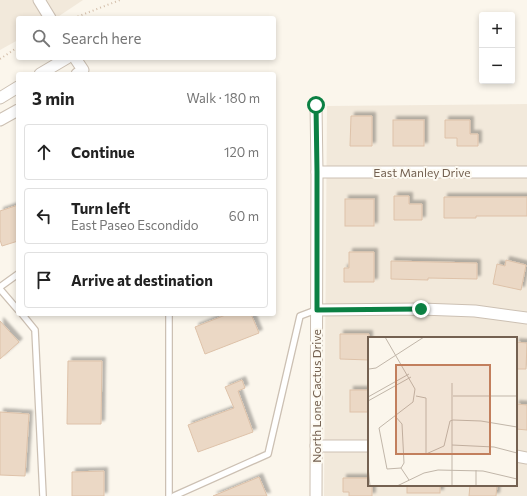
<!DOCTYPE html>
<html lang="en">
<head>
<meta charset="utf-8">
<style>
  body { margin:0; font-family:Commissioner,sans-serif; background:#f2f2f2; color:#222 }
  .controls { position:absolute; right:12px; top:12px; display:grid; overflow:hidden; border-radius:4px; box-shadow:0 2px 6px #0003 }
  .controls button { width:36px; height:36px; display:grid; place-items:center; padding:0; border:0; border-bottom:1px solid #e0e0e0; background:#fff; color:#222; font:20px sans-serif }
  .stop { position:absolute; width:12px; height:12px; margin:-9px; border:3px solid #0b8043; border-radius:50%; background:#fff }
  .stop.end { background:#0b8043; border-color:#fff; box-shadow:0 1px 4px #0008 }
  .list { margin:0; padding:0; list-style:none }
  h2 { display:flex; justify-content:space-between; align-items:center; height:52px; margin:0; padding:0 16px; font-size:17px }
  h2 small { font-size:13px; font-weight:400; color:#767676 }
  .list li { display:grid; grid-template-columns:26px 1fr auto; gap:12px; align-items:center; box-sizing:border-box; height:56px; margin:0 8px 8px; padding:0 8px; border:1px solid #e0e0e0; border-radius:4px }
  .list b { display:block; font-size:15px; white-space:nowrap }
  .list p { margin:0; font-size:13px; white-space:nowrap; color:#767676 }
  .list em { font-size:13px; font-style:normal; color:#767676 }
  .icon { flex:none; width:22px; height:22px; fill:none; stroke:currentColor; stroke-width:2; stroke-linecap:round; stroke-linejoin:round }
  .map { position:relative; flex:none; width:527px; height:496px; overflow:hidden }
  .search { position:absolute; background:#fff; box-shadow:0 2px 6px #0003; left:16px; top:16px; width:260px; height:44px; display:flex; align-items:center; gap:10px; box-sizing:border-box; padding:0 14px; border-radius:4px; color:#767676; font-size:15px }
  .panel { position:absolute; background:#fff; box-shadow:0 2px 6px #0003; left:16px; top:72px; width:260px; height:244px; border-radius:4px }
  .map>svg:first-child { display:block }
</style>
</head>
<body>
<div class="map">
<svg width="527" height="496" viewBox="0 0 527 496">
  <defs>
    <filter id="shadow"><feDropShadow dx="3.5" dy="-3.5" stdDeviation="1" flood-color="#0004"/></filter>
  </defs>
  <rect width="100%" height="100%" fill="#fbf6ec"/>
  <!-- residential -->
  <g fill="#f2e9db" fill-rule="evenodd">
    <path d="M0 0H83L56 18H18V40L0 50Z"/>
    <path d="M527 104V496H324L327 106ZM369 338H516V485H369Z"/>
  </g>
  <!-- building -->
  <g fill="#ebd8c5" stroke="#dec2a9" filter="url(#shadow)">
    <path d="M351 116H372V146H350Z"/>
    <rect x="393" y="120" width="31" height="26"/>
    <path d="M445 120H470V134H478V146H457V138H445Z"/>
    <path d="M394 196H409V204H422V220H394Z"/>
    <path d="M444 197H527V216H476V218H444Z"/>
    <rect x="345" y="199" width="29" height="27"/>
    <path d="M18 205V241L2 246 0 240V211Z"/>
    <path d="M349 252H374V282H344V268H349Z"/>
    <path d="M506 260 526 265 521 290 493 284 497 264 505 266Z"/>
    <path d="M391 261 477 263V279L428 278V280L391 279Z"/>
    <path d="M228 314H251L259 333 205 354 195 327Z"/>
    <path d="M0 321 19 342 0 359Z"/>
    <path d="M340 334H369V360L340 359Z"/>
    <path d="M516 342 527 343 526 369H516Z"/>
    <path d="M68 361H102L101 424H67Z"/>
    <path d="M242 380 245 388 238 391 253 432 198 452 188 425 234 408 225 387Z"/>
    <rect x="350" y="390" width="19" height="22"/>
    <path d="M516 404 527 405V430L516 429Z"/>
    <path d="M0 412 29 414 25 476 0 475Z"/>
    <path d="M104 471V496H72V472Z"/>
    <path d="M259 477 267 496H213Z"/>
    <path d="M343 478H369V485H372V496H349V492H343Z"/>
    <rect x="407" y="485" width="33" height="8"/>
    <path d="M470 485H497L496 496H469Z"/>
  </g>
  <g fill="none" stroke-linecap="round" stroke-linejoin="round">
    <!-- lane casing -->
    <g stroke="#ccc0b3" stroke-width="8">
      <g id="lane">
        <path d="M0 287 18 274"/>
        <path d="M0 289 18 310"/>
        <path d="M22 314 35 330 43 496"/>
        <path d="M169 496V314"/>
        <path d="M174 496 268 454 300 316 316 310"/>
      </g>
    </g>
    <!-- street casing -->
    <g stroke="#ccc0b3" stroke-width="13">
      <g id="street">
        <path d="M39 0 50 18"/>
        <path d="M75 58 83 70 77 74"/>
        <path d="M40 74 67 58"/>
        <path d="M0 98 18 87"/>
        <path d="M0 120 18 110"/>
        <path d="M317 172H527"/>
        <path d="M317 310 421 309 475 311 527 318"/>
        <path d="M316 446H369"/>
        <path d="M516 456 527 458"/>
        <path d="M316 496 317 172 316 105"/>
      </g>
    </g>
    <!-- path -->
    <g stroke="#d2bda9" stroke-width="2" stroke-dasharray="1 3" stroke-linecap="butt">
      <path d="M74 18 120 0"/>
      <path d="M0 59 18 47"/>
    </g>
    <!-- lane -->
    <use href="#lane" stroke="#fff" stroke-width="5.5"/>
    <!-- street -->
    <use href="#street" stroke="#fff" stroke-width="11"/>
  </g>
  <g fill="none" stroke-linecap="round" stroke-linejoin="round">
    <!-- route -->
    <path stroke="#0b8043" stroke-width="5" d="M316 105 317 172V310L421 309"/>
  </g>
  <g text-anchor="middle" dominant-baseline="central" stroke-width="4" stroke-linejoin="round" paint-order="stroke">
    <!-- street labels -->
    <g font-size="12" fill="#746151" stroke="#fdfaf2">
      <text x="422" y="172">East Manley Drive</text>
      <text transform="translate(316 396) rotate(-90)">North Lone Cactus Drive</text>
    </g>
  </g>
  <!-- overview -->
  <g transform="translate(368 337)">
    <rect width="149" height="149" fill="#fbf6ec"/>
    <path fill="none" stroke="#c1b6a9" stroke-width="1" d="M17 0 47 52 45 65 11 91 19 132 33 131M1 32 8 31 56 0M48 59 58 61V117L76 109 82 84 85 83 113 84 149 90M85 59H149M0 60 41 37M0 64 43 40M27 79 34 87 36 126 33 131M84 108 126 110 149 116M0 130 2 149M33 131 41 143M29 149 56 136 70 133 115 134 149 142M84 149V46M108 149V133"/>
    <path fill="#c27f5d" fill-opacity="0.15" stroke="#c27f5d" stroke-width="2" d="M28 28H122V117H28Z"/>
    <rect width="149" height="149" fill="none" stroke="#746151" stroke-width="2"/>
  </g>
</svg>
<div class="controls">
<button>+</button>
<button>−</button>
</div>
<div class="stop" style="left:316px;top:105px"></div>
<div class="stop end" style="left:421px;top:309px"></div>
<div class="search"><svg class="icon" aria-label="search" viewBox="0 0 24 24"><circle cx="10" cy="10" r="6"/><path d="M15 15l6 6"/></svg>Search here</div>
<section class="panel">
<h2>3 min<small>Walk · 180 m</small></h2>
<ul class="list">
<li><svg class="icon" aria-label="ahead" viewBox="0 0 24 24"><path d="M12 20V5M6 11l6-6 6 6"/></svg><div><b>Continue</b></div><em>120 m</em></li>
<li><svg class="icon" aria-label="left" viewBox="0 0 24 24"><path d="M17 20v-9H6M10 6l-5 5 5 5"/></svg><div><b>Turn left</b><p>East Paseo Escondido</p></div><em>60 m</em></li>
<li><svg class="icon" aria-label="arrive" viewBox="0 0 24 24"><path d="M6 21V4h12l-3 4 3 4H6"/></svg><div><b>Arrive at destination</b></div></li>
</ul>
</section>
</div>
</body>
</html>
